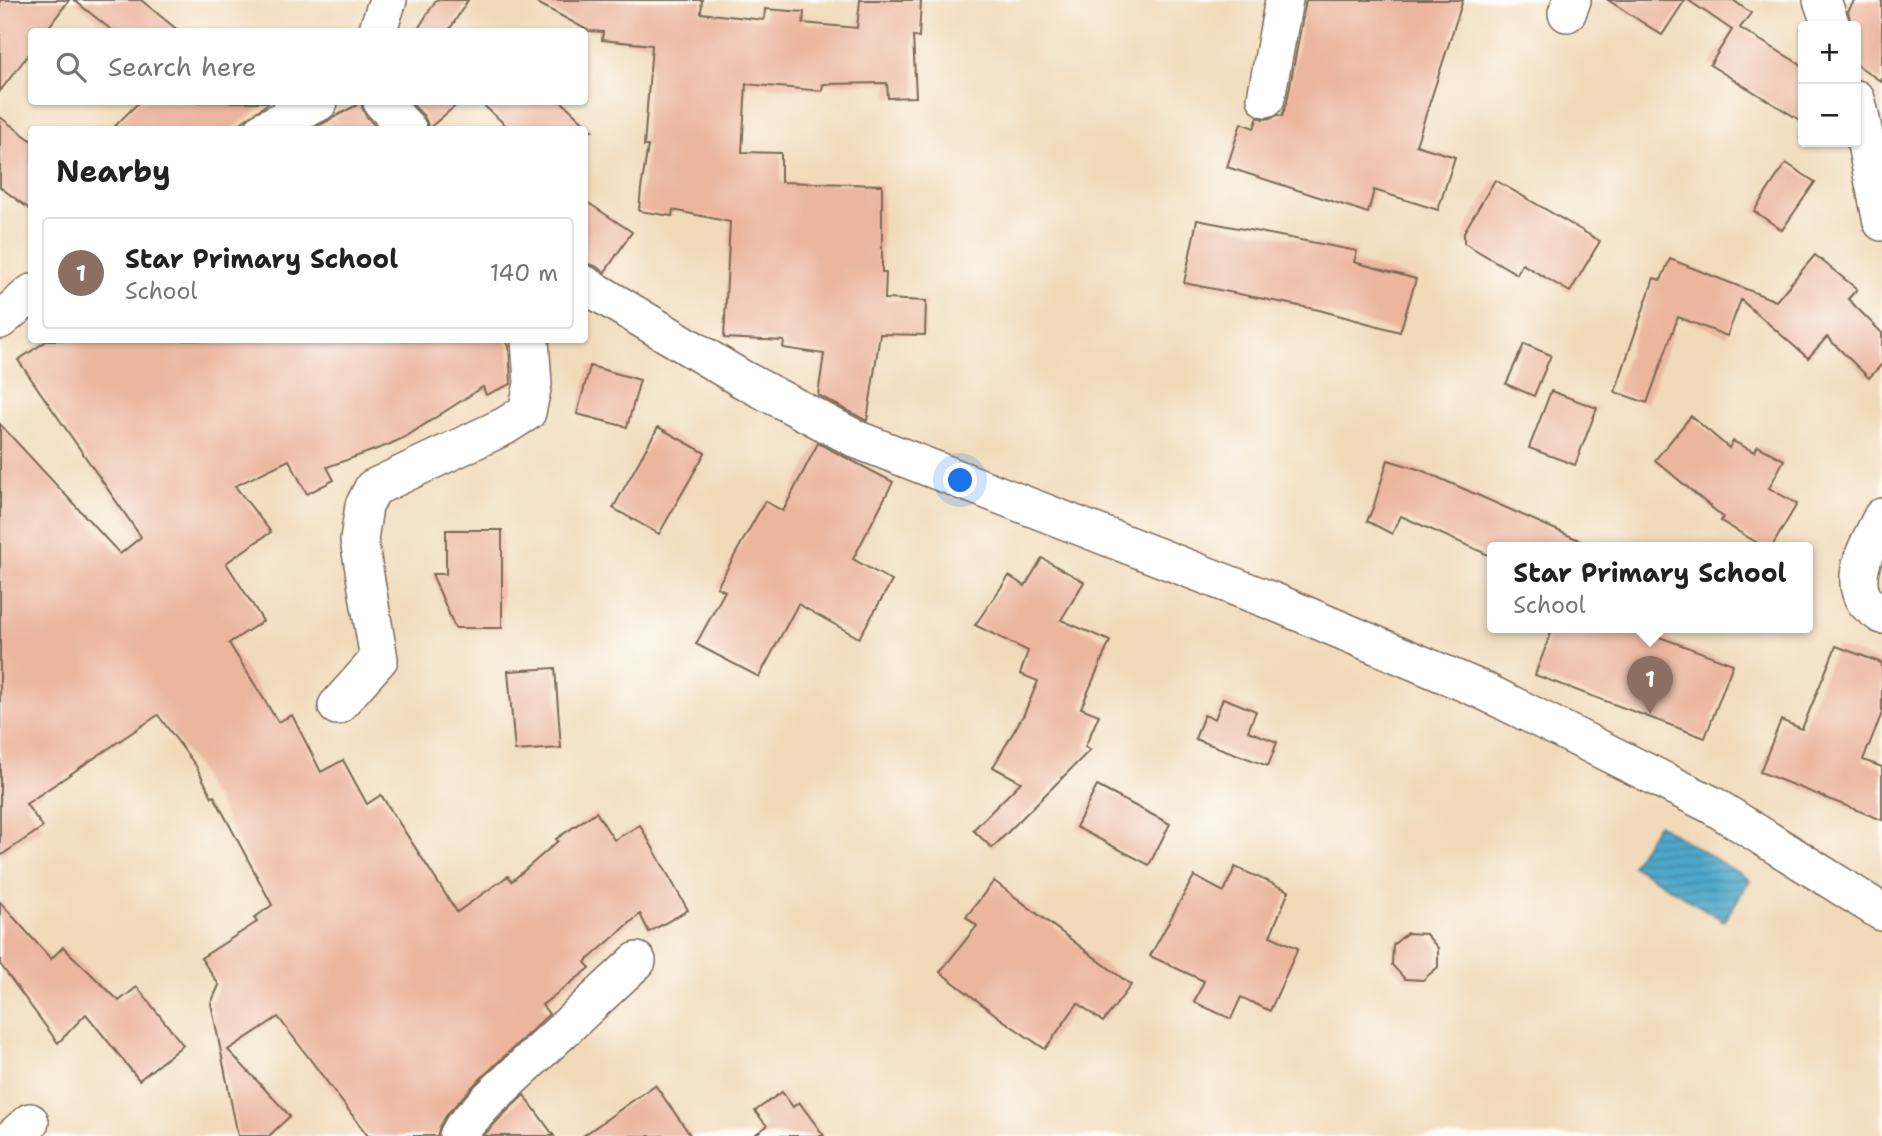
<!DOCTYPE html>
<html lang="en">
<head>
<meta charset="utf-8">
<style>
  body { margin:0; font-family:"Shantell Sans",sans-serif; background:#f6f6f6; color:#222 }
  .controls { position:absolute; right:21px; top:21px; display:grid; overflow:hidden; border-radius:7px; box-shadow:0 2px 5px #0004 }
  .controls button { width:63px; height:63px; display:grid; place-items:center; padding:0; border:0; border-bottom:2px solid #e0e0e0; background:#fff; color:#222; font:35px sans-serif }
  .you { position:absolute; left:961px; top:481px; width:24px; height:24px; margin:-18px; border:5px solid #fff; border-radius:50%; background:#1a73e8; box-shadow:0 0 0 10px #1a73e833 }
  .badge { display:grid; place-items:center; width:46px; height:46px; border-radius:50%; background:#2563eb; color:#fff; font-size:23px; font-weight:700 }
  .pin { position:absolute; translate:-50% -58px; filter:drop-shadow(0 2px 4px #0008) }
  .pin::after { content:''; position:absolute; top:37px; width:24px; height:21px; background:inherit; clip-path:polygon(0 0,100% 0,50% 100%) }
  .popup { position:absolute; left:1487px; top:542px; width:326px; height:91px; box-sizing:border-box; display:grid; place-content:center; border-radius:7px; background:#fff; filter:drop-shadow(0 2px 5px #0005); font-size:23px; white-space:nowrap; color:#767676 }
  .popup b { font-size:26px; color:#222 }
  .popup::after { content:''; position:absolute; left:50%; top:100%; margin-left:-14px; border:14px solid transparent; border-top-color:#fff }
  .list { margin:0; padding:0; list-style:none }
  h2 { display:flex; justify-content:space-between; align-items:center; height:91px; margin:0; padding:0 28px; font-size:30px }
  h2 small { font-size:23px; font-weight:400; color:#767676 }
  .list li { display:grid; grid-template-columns:46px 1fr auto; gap:21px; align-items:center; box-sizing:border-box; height:112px; margin:0 14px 14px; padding:0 14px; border:2px solid #e0e0e0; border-radius:7px }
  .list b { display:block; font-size:26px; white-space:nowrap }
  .list p { margin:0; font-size:23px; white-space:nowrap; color:#767676 }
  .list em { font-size:23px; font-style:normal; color:#767676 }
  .icon { flex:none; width:38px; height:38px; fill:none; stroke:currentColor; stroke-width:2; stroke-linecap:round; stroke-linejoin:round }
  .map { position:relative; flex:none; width:1882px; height:1136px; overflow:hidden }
  .search { position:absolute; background:#fff; box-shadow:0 2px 5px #0004; left:28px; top:28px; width:560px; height:77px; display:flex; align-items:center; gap:18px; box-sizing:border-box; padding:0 24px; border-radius:7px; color:#767676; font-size:26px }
  .panel { position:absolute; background:#fff; box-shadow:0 2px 5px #0004; left:28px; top:126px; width:560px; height:217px; border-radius:7px }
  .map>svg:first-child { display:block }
</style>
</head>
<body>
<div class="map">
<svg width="1882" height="1136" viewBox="0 0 1882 1136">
  <defs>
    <pattern id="water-rules" width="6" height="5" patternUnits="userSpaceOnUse" patternTransform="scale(1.75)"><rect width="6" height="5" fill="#4da7ca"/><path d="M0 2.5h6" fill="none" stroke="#4188a3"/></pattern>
  </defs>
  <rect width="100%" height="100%" fill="#fdfcf7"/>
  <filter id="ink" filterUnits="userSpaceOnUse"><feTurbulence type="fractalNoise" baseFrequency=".0143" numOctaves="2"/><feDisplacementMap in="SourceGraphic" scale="14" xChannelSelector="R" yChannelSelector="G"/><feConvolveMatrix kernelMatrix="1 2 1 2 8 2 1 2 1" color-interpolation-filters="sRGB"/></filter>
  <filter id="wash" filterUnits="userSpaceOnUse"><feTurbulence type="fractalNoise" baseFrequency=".00686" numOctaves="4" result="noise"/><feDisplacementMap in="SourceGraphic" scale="28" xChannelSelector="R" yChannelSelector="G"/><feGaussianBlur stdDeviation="1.57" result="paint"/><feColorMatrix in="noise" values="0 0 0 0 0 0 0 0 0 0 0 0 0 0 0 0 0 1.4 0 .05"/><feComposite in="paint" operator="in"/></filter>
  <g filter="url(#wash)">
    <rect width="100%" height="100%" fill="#f1daba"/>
    <!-- water -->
    <path fill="url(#water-rules)" stroke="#446874" stroke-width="2" d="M1658 824 1750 880 1724 921 1632 865Z"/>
    <g id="blocks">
      <!-- building -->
      <g fill="#ebb59e">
        <path d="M0 0H69L45 32H32V50L0 91Z"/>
        <path d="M74 0H141L180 32H114Z"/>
        <path d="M436 0H468L448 32H416Z"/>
        <path d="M532 0H702L701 13 764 20 765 9 804 12 803 23 857 28 860 0H921L919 37 913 36 916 97 888 98 887 83 823 84 822 91 746 84 742 152 781 153V182L882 185V272H886L885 299 926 301 925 335 880 334 867 421 818 395 824 354 783 348 784 341 724 338 730 222 673 210 672 216 639 211 641 189 648 146H644L652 45 602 40 603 32 589 31Z"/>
        <path d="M1306 0H1463L1416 145 1455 157 1438 210 1374 190 1368 213 1227 167 1241 123 1254 128 1258 117 1263 119 1272 118 1277 115 1282 116 1287 102Z"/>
        <path d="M1608 0H1685L1662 35Z"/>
        <path d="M1688 0H1733L1751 13 1740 28 1803 66V122L1710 65 1732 30Z"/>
        <path d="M1855 0H1882V82L1856 64V26H1851L1848 11Z"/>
        <path d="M139 102H270L231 130H111Z"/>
        <path d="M362 102V107L366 116 379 130H311Z"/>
        <path d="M410 102H460L428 129V125L424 116Z"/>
        <path d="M480 102H562L592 130H511Z"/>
        <path d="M0 117 32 141V211L0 187Z"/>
        <path d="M1786 163 1815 182 1782 230 1754 211Z"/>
        <path d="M1495 180 1600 241 1570 292 1522 264 1517 274 1464 243V232Z"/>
        <path d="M584 200 632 232 605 272 595 266 584 263Z"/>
        <path d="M1197 220 1357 251 1354 262 1416 279 1400 332 1319 310 1184 283Z"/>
        <path d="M1815 255 1857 289 1848 299 1882 333V364L1869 378 1827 337 1808 358 1741 300 1727 336 1678 317 1647 403 1615 392 1654 278 1661 280 1670 259 1776 301Z"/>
        <path d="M48 340H506L509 346 511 384 486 395 483 387 405 437 388 445 327 467 334 480 307 494 289 460 235 486 271 532 226 563 263 621 229 643 278 722 292 715 321 772 343 760 367 804 381 795 457 912 508 876 512 881 558 841 556 839 596 812 614 840 640 825 688 910 649 932 640 914 585 962 590 968 542 1005 549 1014 475 1084 448 1113 440 1126 437 1136H368L278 1017 228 1050 290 1116 269 1136H238L211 1003 219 985 201 958 257 922 254 918 272 905 214 796 212 797 196 766 158 715 26 804 43 827 0 856V424L120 554 141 537 18 360Z"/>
        <path d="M1524 344 1551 355 1534 396 1506 384Z"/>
        <path d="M590 366 640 380 627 427 577 414Z"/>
        <path d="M1551 391 1597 408 1575 465 1529 448Z"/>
        <path d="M1691 416 1729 448 1733 441 1754 452 1758 446 1784 460 1769 488 1797 504 1771 548H1766L1721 521 1723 517 1655 460Z"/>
        <path d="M658 427 705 453 659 534 613 508Z"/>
        <path d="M818 443 893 482 853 559 892 581 859 638 798 604 759 677 696 644 725 591 717 587 765 501 783 511Z"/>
        <path d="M1388 460 1421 470 1597 548H1493V557L1401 516 1392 534 1367 521 1373 508Z"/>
        <path d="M446 530H502V628H455L432 574H446Z"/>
        <path d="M1042 558 1084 582 1061 620 1110 641 1081 708 1099 715 1085 747 1090 750 992 848 973 830 1021 782 993 767 1024 714 1038 681 1020 674 1028 651 975 625 1009 576 1025 586Z"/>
        <path d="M1553 628H1635L1733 664 1705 738 1535 675Z"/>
        <path d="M1836 646 1882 663V713L1863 760 1882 767V820L1760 772 1781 720 1802 729Z"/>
        <path d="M555 668 561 748 515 751 508 671Z"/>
        <path d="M1223 698 1256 711 1248 731 1277 742 1268 766 1195 739 1204 715 1215 719Z"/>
        <path d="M1097 786 1170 824 1149 865 1076 827Z"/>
        <path d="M1235 867 1289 891 1270 936 1298 948 1270 1011 1241 997 1231 1019 1194 1002 1204 981 1150 956 1194 876 1224 892Z"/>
        <path d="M994 881 1131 985 1103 1022 1078 1003 1045 1049 1004 1021 940 972 977 926 966 917Z"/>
        <path d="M0 902 51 959 63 947 119 1001 137 987 183 1045 139 1080 86 1014 58 1043 0 964Z"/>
        <path d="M1407 933 1426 934 1438 948V967L1423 980 1405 979 1392 965 1393 945Z"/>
        <path d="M655 1085 691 1136H583Z"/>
        <path d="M782 1092 793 1107 799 1102 824 1136H753L767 1126 755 1111Z"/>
        <path d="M524 1095 554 1136H483L504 1114Z"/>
      </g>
    </g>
  </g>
  <g filter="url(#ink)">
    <use href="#blocks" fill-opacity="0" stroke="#7b6855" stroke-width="2"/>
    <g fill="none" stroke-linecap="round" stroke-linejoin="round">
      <!-- minor casing -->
      <g stroke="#7b6855" stroke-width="40">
        <g id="minor">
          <path d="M1822 0 1831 26"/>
          <path d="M1567 13 1572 0"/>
          <path d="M377 32 388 0"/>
          <path d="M1266 98 1284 0"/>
          <path d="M1856 99 1859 110 1882 222"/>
          <path d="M382 102 408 130"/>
          <path d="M264 130 319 102"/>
          <path d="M584 284 742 379 858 440 1277 603 1484 691 1712 805 1882 912"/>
          <path d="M0 320 32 293"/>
          <path d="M1882 517C1871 540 1851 571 1862 596 1866 605 1875 610 1882 615"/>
          <path d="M337 706 379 659 359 540 364 506 373 488 505 426 527 412 533 384 530 340"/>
          <path d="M14 1136 30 1122"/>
          <path d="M458 1136 463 1127 489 1099 637 961"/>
        </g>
      </g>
      <!-- minor -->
      <use href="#minor" stroke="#fff" stroke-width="37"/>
    </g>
  </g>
</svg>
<div class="controls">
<button>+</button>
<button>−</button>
</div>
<div class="you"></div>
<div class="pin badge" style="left:1650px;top:714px;background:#8d6e63">1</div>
<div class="popup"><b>Star Primary School</b>School</div>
<div class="search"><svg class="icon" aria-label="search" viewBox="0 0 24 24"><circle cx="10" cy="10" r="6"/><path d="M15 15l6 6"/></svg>Search here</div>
<section class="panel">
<h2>Nearby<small></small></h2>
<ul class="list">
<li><span class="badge" style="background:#8d6e63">1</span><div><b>Star Primary School</b><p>School</p></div><em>140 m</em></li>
</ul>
</section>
</div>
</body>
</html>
